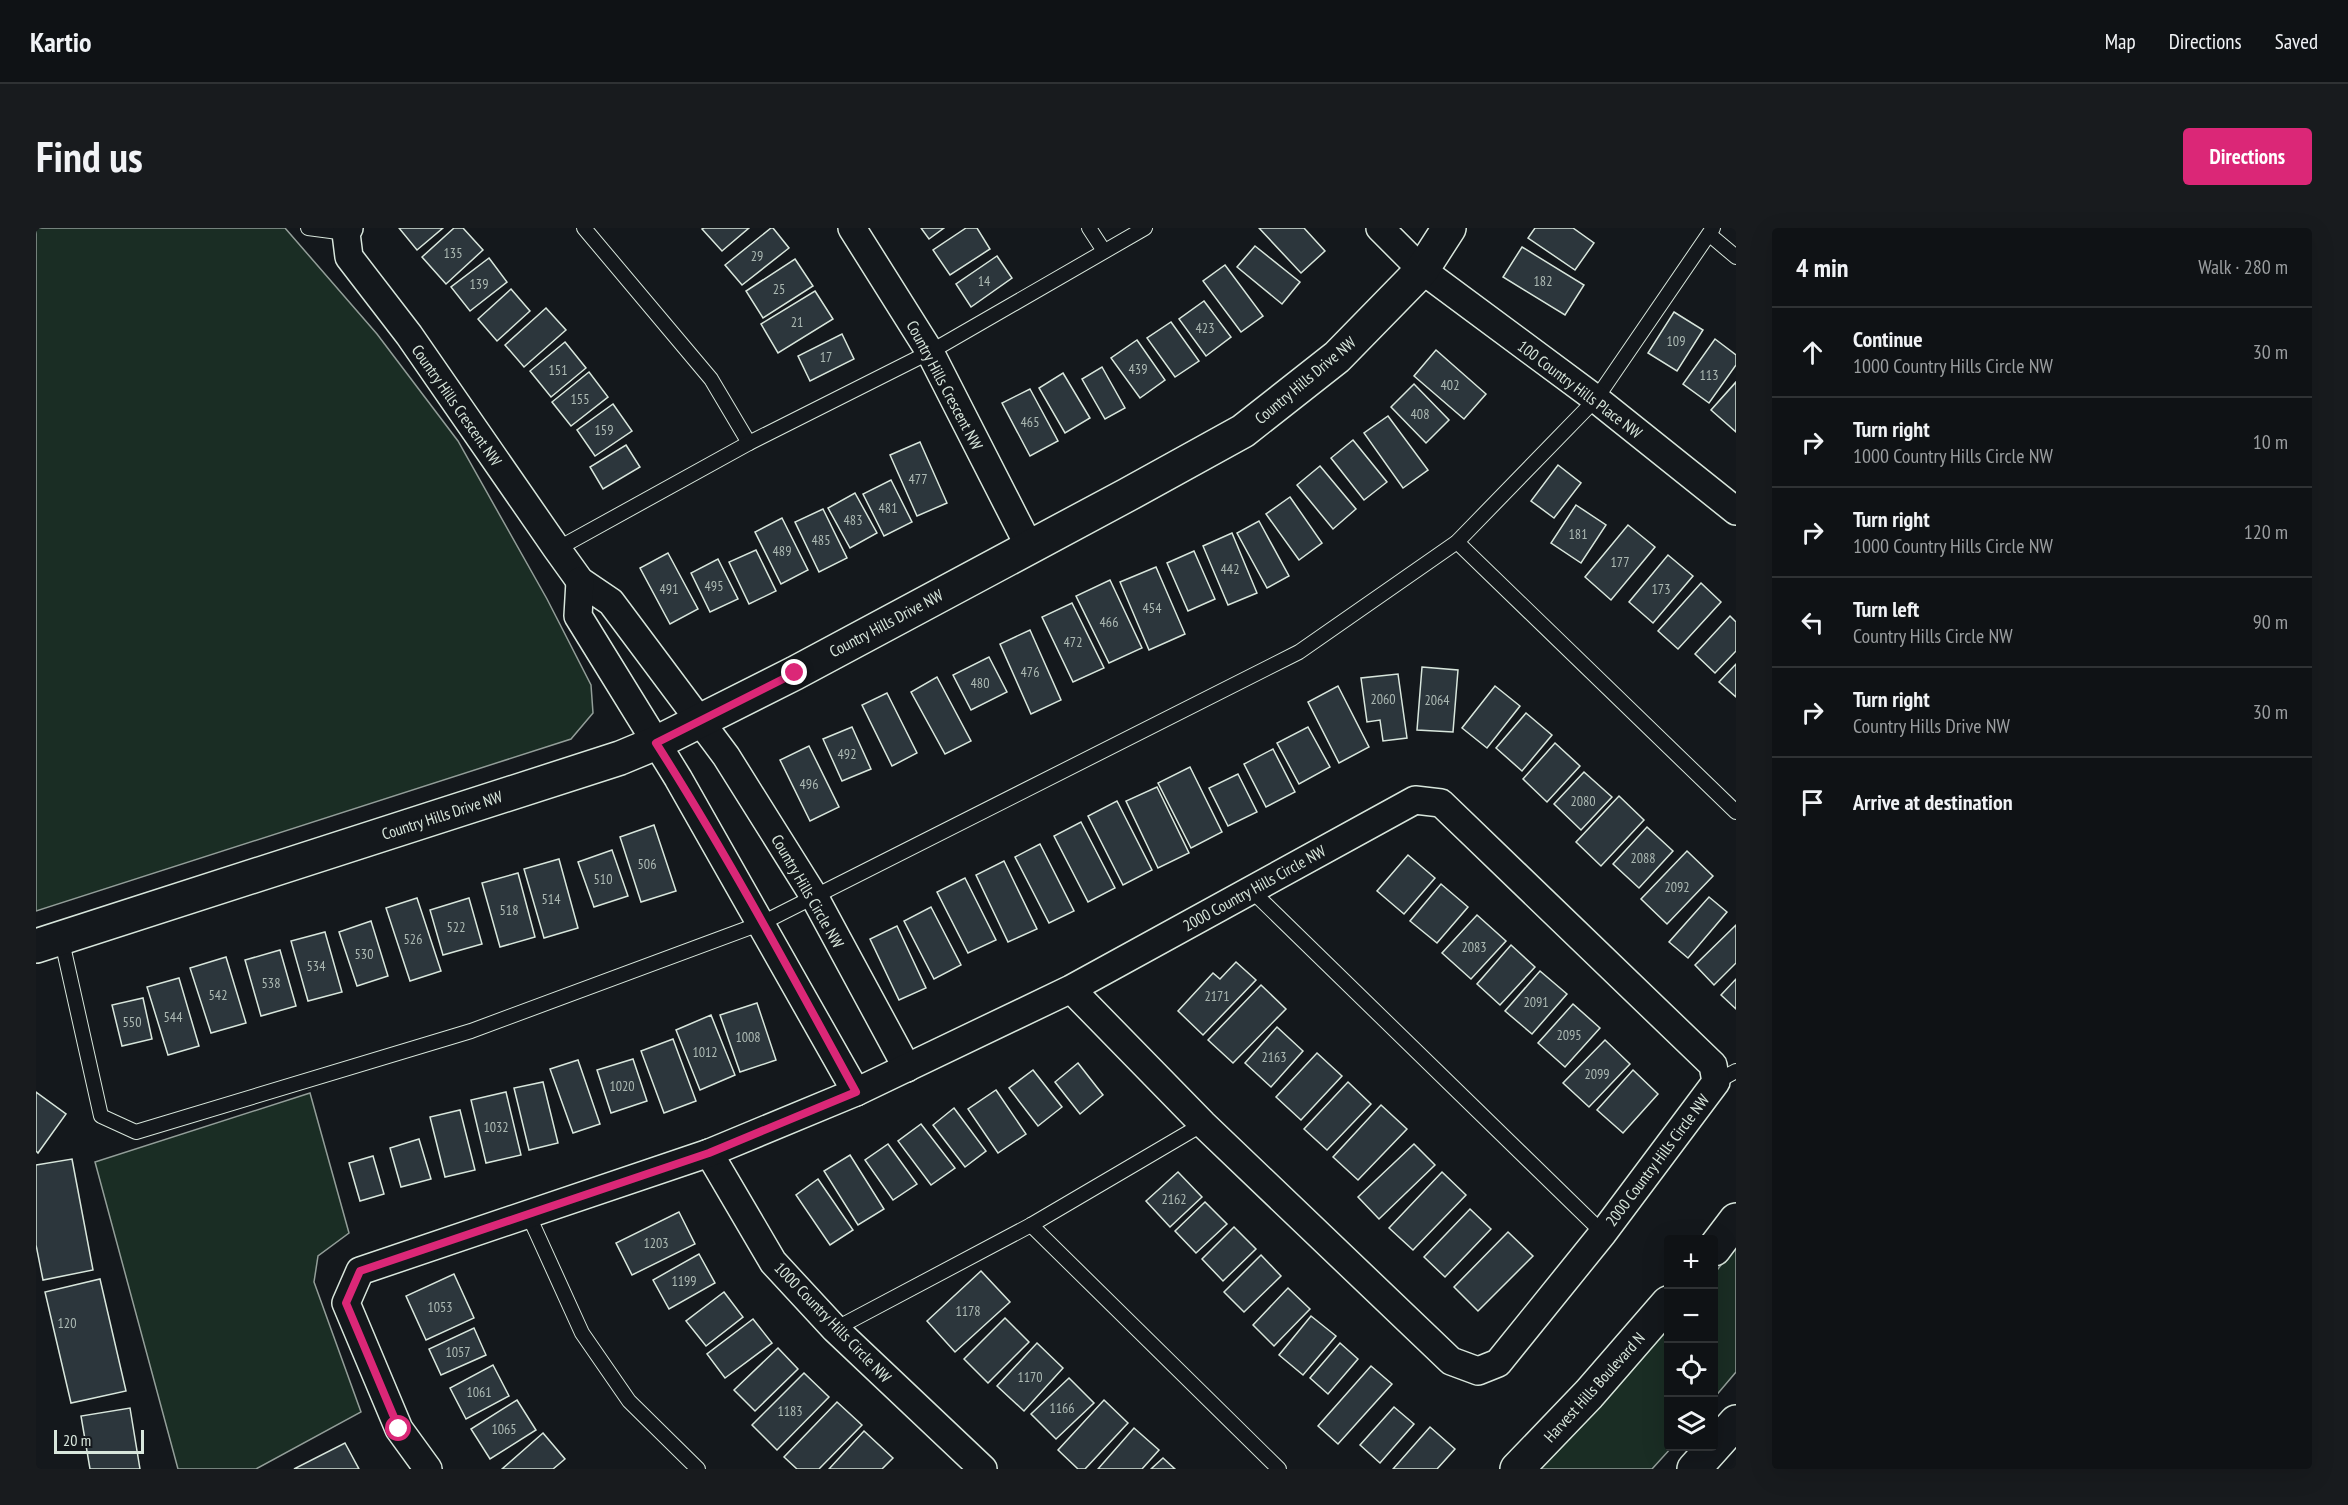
<!DOCTYPE html>
<html lang="en">
<head>
<meta charset="utf-8">
<style>
  body { margin:0; font-family:"PT Sans Narrow",sans-serif; background:#181b1e; color:#f1f3f6 }
  .controls { position:absolute; right:18px; bottom:18px; display:grid; overflow:hidden; border-radius:6px; box-shadow:0 6px 24px #0002 }
  .controls button { width:54px; height:54px; display:grid; place-items:center; padding:0; border:0; border-bottom:2px solid #2f3234; background:#0f1215; color:#f1f3f6; font:30px sans-serif }
  .scale { position:absolute; left:18px; bottom:15px; width:90px; box-sizing:border-box; padding-left:6px; border:3px solid #d8e6dc; border-top:0; font-size:16px; line-height:21px; white-space:nowrap; color:#d8e6dc; -webkit-text-stroke:4px #14181c; paint-order:stroke }
  .stop { position:absolute; width:18px; height:18px; margin:-14px; border:4px solid #db2777; border-radius:50%; background:#fff }
  .stop.end { background:#db2777; border-color:#fff; box-shadow:0 2px 6px #0008 }
  .list { margin:0; padding:0; list-style:none }
  h2 { display:flex; justify-content:space-between; align-items:center; height:78px; margin:0; padding:0 24px; font-size:26px }
  h2 small { font-size:20px; font-weight:400; color:#9b9ea0 }
  .list li { display:grid; grid-template-columns:39px 1fr auto; gap:18px; align-items:center; box-sizing:border-box; height:90px; padding:0 24px; border-top:2px solid #2f3234 }
  .list b { display:block; font-size:22px; white-space:nowrap }
  .list p { margin:0; font-size:20px; white-space:nowrap; color:#9b9ea0 }
  .list em { font-size:20px; font-style:normal; color:#9b9ea0 }
  .icon { flex:none; width:33px; height:33px; fill:none; stroke:currentColor; stroke-width:2; stroke-linecap:round; stroke-linejoin:round }
  .map { position:relative; flex:none; width:1700px; height:1241px; overflow:hidden; border-radius:6px }
  header { display:flex; align-items:center; gap:36px; box-sizing:border-box; height:84px; padding:0 30px; background:#0f1215; border-bottom:2px solid #2f3234 }
  header strong { font-size:28px }
  nav { display:flex; gap:33px; margin-inline-start:auto; font-size:21px }
  .intro { display:flex; align-items:center; justify-content:space-between; box-sizing:border-box; height:144px; padding:0 36px }
  h1 { margin:0; font-size:42px }
  .button { padding:15px 27px; border-radius:6px; background:#db2777; color:#fff; font-size:21px; font-weight:700 }
  main { display:flex; gap:36px; padding:0 36px }
  aside { flex:1; background:#0f1215; border-radius:6px; box-shadow:0 6px 24px #0002 }
  .map>svg:first-child { display:block }
</style>
</head>
<body>
<header>
<strong>Kartio</strong>
<nav><a>Map</a><a>Directions</a><a>Saved</a></nav>
</header>
<div class="intro"><h1>Find us</h1><a class="button">Directions</a></div>
<main>
<div class="map">
<svg width="1700" height="1241" viewBox="0 0 1700 1241">
  <rect width="100%" height="100%" fill="#14181c"/>
  <!-- green -->
  <g fill="#1a2d24" stroke="#939e99" stroke-width="1.5">
    <path d="M0 0H249L341 106 422 213 511 371 555 457 557 485 535 511 0 683Z"/>
    <path d="M274 865 313 1005 282 1028 278 1054 325 1184 220 1241H142L59 934Z"/>
    <path d="M1700 1018V1144L1678 1170V1046Z"/>
    <path d="M1632 1100V1218L1636 1219 1616 1241H1501Z"/>
  </g>
  <!-- building -->
  <g fill="#2c363c" stroke="#d8e6dc" stroke-width="1.5">
    <path d="M363 0H407L381 22Z"/>
    <path d="M418 0H427L447 22 410 56 386 29Z"/>
    <path d="M668 0H713L686 23 666 1Z"/>
    <path d="M735 0H737L753 20 706 57 689 37Z"/>
    <path d="M885 0H908L893 11Z"/>
    <path d="M930 0H941L954 21 914 47 897 22Z"/>
    <path d="M1223 0H1268L1289 23 1265 45Z"/>
    <path d="M1499 0H1537L1558 15 1539 42 1492 10Z"/>
    <path d="M1219 18 1264 54 1246 76 1201 39Z"/>
    <path d="M1486 19 1548 57 1529 87 1467 49Z"/>
    <path d="M961 28 976 50 935 79 920 56Z"/>
    <path d="M453 30 471 54 434 83 415 59Z"/>
    <path d="M759 31 777 58 727 90 710 63Z"/>
    <path d="M1189 37 1227 88 1205 104 1167 53Z"/>
    <path d="M475 61 494 83 461 113 442 91Z"/>
    <path d="M779 63 797 91 742 125 725 96Z"/>
    <path d="M1168 73 1195 109 1170 128 1143 91Z"/>
    <path d="M510 80 530 102 488 139 469 117Z"/>
    <path d="M1638 84 1667 102 1641 143 1612 125Z"/>
    <path d="M1135 94 1163 133 1139 149 1111 110Z"/>
    <path d="M806 106 818 131 774 153 762 128Z"/>
    <path d="M1679 111 1700 127V137L1673 175 1647 156Z"/>
    <path d="M1101 112 1129 152 1104 170 1075 130Z"/>
    <path d="M529 114 550 140 515 169 494 143Z"/>
    <path d="M1400 122 1450 166 1428 191 1378 148Z"/>
    <path d="M1066 139 1089 180 1069 191 1046 151Z"/>
    <path d="M553 144 572 169 535 198 516 174Z"/>
    <path d="M1027 145 1054 190 1029 205 1003 160Z"/>
    <path d="M1700 154V204L1675 182Z"/>
    <path d="M1378 156 1413 192 1390 215 1355 179Z"/>
    <path d="M994 161 1022 213 994 228 966 175Z"/>
    <path d="M577 176 596 203 559 228 541 202Z"/>
    <path d="M1352 188 1392 242 1367 260 1328 205Z"/>
    <path d="M1317 212 1351 254 1328 272 1295 230Z"/>
    <path d="M884 214 911 275 881 288 854 227Z"/>
    <path d="M590 217 604 239 567 261 554 239Z"/>
    <path d="M1522 237 1545 255 1518 290 1495 273Z"/>
    <path d="M1284 238 1320 281 1297 301 1261 257Z"/>
    <path d="M855 252 876 294 848 308 827 266Z"/>
    <path d="M819 265 841 305 814 320 792 280Z"/>
    <path d="M1254 269 1286 315 1263 332 1230 286Z"/>
    <path d="M1540 277 1570 297 1545 335 1515 315Z"/>
    <path d="M787 281 811 330 783 344 759 294Z"/>
    <path d="M746 290 772 342 745 356 719 304Z"/>
    <path d="M1223 293 1253 348 1231 360 1201 305Z"/>
    <path d="M1592 297 1619 319 1575 372 1549 349Z"/>
    <path d="M1196 305 1221 365 1192 377 1167 318Z"/>
    <path d="M720 322 740 363 713 376 693 334Z"/>
    <path d="M1158 323 1179 371 1152 383 1131 335Z"/>
    <path d="M632 325 662 381 634 396 604 340Z"/>
    <path d="M1632 327 1657 348 1617 395 1593 374Z"/>
    <path d="M682 331 702 371 674 384 655 345Z"/>
    <path d="M1120 339 1149 406 1113 422 1084 354Z"/>
    <path d="M1074 352 1106 420 1073 435 1040 368Z"/>
    <path d="M1665 355 1685 374 1642 421 1622 403Z"/>
    <path d="M1036 375 1068 440 1037 454 1006 389Z"/>
    <path d="M1694 388 1700 394V423L1679 445 1659 426Z"/>
    <path d="M994 402 1025 472 995 486 964 416Z"/>
    <path d="M953 429 971 464 935 482 917 447Z"/>
    <path d="M1700 436V469L1683 454Z"/>
    <path d="M1386 439 1422 442 1417 504 1381 502Z"/>
    <path d="M1362 446 1371 510 1347 513 1344 492 1331 494 1325 450Z"/>
    <path d="M901 449 935 513 909 526 875 464Z"/>
    <path d="M1302 458 1333 519 1303 535 1272 474Z"/>
    <path d="M1459 458 1484 478 1451 520 1426 500Z"/>
    <path d="M851 465 881 525 856 538 826 477Z"/>
    <path d="M1490 485 1516 507 1486 543 1460 520Z"/>
    <path d="M816 499 835 541 806 553 787 511Z"/>
    <path d="M1272 499 1294 539 1263 556 1241 515Z"/>
    <path d="M1519 515 1544 538 1511 574 1487 551Z"/>
    <path d="M773 518 803 579 774 593 744 532Z"/>
    <path d="M1237 521 1259 564 1230 579 1208 536Z"/>
    <path d="M1154 539 1186 604 1155 620 1122 555Z"/>
    <path d="M1548 544 1576 569 1545 602 1518 576Z"/>
    <path d="M1202 546 1221 584 1192 598 1173 560Z"/>
    <path d="M1121 559 1153 625 1122 640 1090 573Z"/>
    <path d="M1583 568 1608 592 1565 638 1540 614Z"/>
    <path d="M1081 573 1116 642 1087 657 1052 588Z"/>
    <path d="M1045 594 1079 660 1052 674 1018 608Z"/>
    <path d="M618 597 640 663 605 674 584 609Z"/>
    <path d="M1611 599 1637 623 1603 660 1577 636Z"/>
    <path d="M1004 616 1038 683 1013 695 979 629Z"/>
    <path d="M576 622 592 668 558 679 542 634Z"/>
    <path d="M1651 623 1677 648 1631 696 1605 671Z"/>
    <path d="M1372 627 1399 650 1368 686 1341 663Z"/>
    <path d="M523 631 542 700 508 710 488 641Z"/>
    <path d="M968 633 1001 701 972 714 940 647Z"/>
    <path d="M482 645 499 709 464 719 446 655Z"/>
    <path d="M929 650 960 712 932 725 901 664Z"/>
    <path d="M1405 656 1432 679 1401 715 1374 693Z"/>
    <path d="M1673 669 1691 684 1652 730 1633 714Z"/>
    <path d="M381 670 405 743 374 753 350 680Z"/>
    <path d="M433 670 446 716 407 727 394 682Z"/>
    <path d="M895 679 925 737 898 751 868 693Z"/>
    <path d="M1441 687 1470 713 1435 751 1406 725Z"/>
    <path d="M335 693 352 748 321 758 303 704Z"/>
    <path d="M1700 697V735L1678 757 1659 737Z"/>
    <path d="M861 698 890 760 863 772 834 711Z"/>
    <path d="M289 704 306 764 272 773 255 713Z"/>
    <path d="M1475 717 1499 739 1464 777 1441 756Z"/>
    <path d="M244 722 260 778 225 788 209 732Z"/>
    <path d="M190 729 210 795 175 805 154 740Z"/>
    <path d="M1200 734 1220 752 1167 807 1142 783 1177 745 1184 751Z"/>
    <path d="M1504 743 1531 766 1496 806 1469 783Z"/>
    <path d="M143 750 163 818 132 827 111 759Z"/>
    <path d="M1700 751V781L1685 767Z"/>
    <path d="M1225 757 1250 781 1197 835 1172 812Z"/>
    <path d="M107 770 116 811 86 818 76 777Z"/>
    <path d="M721 775 740 832 704 844 684 787Z"/>
    <path d="M1537 776 1564 800 1529 839 1502 815Z"/>
    <path d="M675 787 699 847 664 862 640 802Z"/>
    <path d="M1241 799 1267 823 1235 859 1209 835Z"/>
    <path d="M637 811 660 873 628 885 605 823Z"/>
    <path d="M1569 812 1594 836 1553 879 1527 855Z"/>
    <path d="M1281 825 1306 848 1265 892 1240 869Z"/>
    <path d="M597 831 611 873 575 885 561 842Z"/>
    <path d="M542 832 564 896 537 905 514 841Z"/>
    <path d="M1042 835 1067 867 1044 886 1019 854Z"/>
    <path d="M997 842 1026 879 1002 898 973 860Z"/>
    <path d="M1597 842 1622 866 1587 905 1561 882Z"/>
    <path d="M507 854 522 915 493 922 478 860Z"/>
    <path d="M1312 854 1335 876 1291 922 1268 901Z"/>
    <path d="M960 862 990 906 962 925 932 881Z"/>
    <path d="M0 864 30 886 2 925 0 923Z"/>
    <path d="M470 864 485 927 450 935 435 872Z"/>
    <path d="M1345 877 1371 901 1322 952 1297 929Z"/>
    <path d="M918 880 950 923 929 939 897 897Z"/>
    <path d="M424 882 439 942 409 949 394 889Z"/>
    <path d="M885 896 919 940 895 957 862 913Z"/>
    <path d="M383 911 395 951 365 959 354 920Z"/>
    <path d="M852 916 881 956 857 972 829 932Z"/>
    <path d="M1378 916 1399 937 1343 991 1322 969Z"/>
    <path d="M814 927 848 981 822 997 788 943Z"/>
    <path d="M337 928 348 966 324 973 313 935Z"/>
    <path d="M36 931 57 1042 7 1052 0 1017V937Z"/>
    <path d="M1142 944 1166 969 1134 999 1110 973Z"/>
    <path d="M1406 944 1430 967 1377 1022 1353 1000Z"/>
    <path d="M782 951 817 1002 794 1017 760 967Z"/>
    <path d="M1169 974 1191 996 1160 1025 1139 1003Z"/>
    <path d="M1434 981 1455 1001 1409 1049 1388 1029Z"/>
    <path d="M643 984 659 1016 596 1047 580 1015Z"/>
    <path d="M1198 999 1220 1021 1187 1053 1166 1031Z"/>
    <path d="M1472 1004 1497 1028 1442 1083 1418 1059Z"/>
    <path d="M663 1026 679 1055 633 1081 617 1052Z"/>
    <path d="M1225 1027 1245 1048 1208 1084 1188 1064Z"/>
    <path d="M945 1043 974 1074 919 1124 891 1093Z"/>
    <path d="M418 1046 438 1090 390 1112 370 1068Z"/>
    <path d="M64 1051 90 1163 35 1175 9 1064Z"/>
    <path d="M1252 1060 1274 1081 1238 1118 1217 1097Z"/>
    <path d="M688 1064 707 1089 670 1118 650 1093Z"/>
    <path d="M1275 1088 1300 1108 1267 1147 1243 1127Z"/>
    <path d="M969 1090 993 1114 952 1155 928 1131Z"/>
    <path d="M717 1091 736 1115 689 1150 671 1126Z"/>
    <path d="M438 1100 450 1127 405 1147 393 1121Z"/>
    <path d="M1001 1115 1027 1140 988 1183 961 1158Z"/>
    <path d="M1304 1115 1322 1131 1292 1166 1274 1150Z"/>
    <path d="M742 1120 762 1141 719 1183 698 1162Z"/>
    <path d="M457 1137 473 1168 430 1191 414 1160Z"/>
    <path d="M1335 1138 1356 1156 1302 1216 1282 1198Z"/>
    <path d="M768 1145 793 1169 741 1222 716 1197Z"/>
    <path d="M1033 1150 1058 1175 1020 1211 995 1186Z"/>
    <path d="M481 1172 500 1202 454 1231 435 1201Z"/>
    <path d="M1068 1172 1092 1195 1049 1241H1042L1022 1222Z"/>
    <path d="M801 1174 826 1197 783 1241H761L748 1229Z"/>
    <path d="M1358 1179 1378 1196 1344 1235 1324 1217Z"/>
    <path d="M94 1180 104 1241H54L45 1188Z"/>
    <path d="M1394 1199 1419 1221 1401 1241H1357Z"/>
    <path d="M1098 1200 1123 1222 1106 1241H1062Z"/>
    <path d="M828 1203 857 1230 846 1241H793Z"/>
    <path d="M507 1205 529 1231 517 1241H466Z"/>
    <path d="M309 1215 323 1241H258Z"/>
    <path d="M1127 1230 1139 1241H1115Z"/>
  </g>
  <g fill="none" stroke-linecap="round" stroke-linejoin="round">
    <!-- lane casing -->
    <g stroke="#d8e6dc" stroke-width="16">
      <g id="lane">
        <path d="M272 0 310 5"/>
        <path d="M548 0 675 151 713 215"/>
        <path d="M1053 0 1068 23"/>
        <path d="M1674 7 1700 29"/>
        <path d="M1421 314 1700 584"/>
        <path d="M521 321 713 215 894 124 1109 0"/>
        <path d="M1214 661 1567 1005"/>
        <path d="M25 709 65 888 100 904 435 803 726 695 1263 424 1421 314 1560 171 1677 0"/>
        <path d="M1680 854 1700 843"/>
        <path d="M492 986 546 1105 593 1173 662 1241"/>
        <path d="M995 997 1243 1241"/>
        <path d="M799 1101 995 997 1167 896"/>
      </g>
    </g>
    <!-- street casing -->
    <g stroke="#d8e6dc" stroke-width="30">
      <g id="street">
        <path d="M313 0 310 5 313 29 373 107 521 321 544 353 575 374 690 528 779 670 871 840"/>
        <path d="M816 0 894 124 993 318"/>
        <path d="M1344 0 1386 42 1560 171 1700 283"/>
        <path d="M544 353 542 388 642 550 820 864"/>
        <path d="M673 925 737 1034 799 1101 947 1241"/>
        <path d="M392 1241 363 1201 310 1075 324 1043 673 925 820 864 1035 761 1379 572 1405 575 1677 837 1680 854 1567 1005 1462 1135 1442 1143 1415 1133 1167 896 1035 761"/>
      </g>
    </g>
    <!-- secondary casing -->
    <g stroke="#d8e6dc" stroke-width="36">
      <g id="secondary">
        <path d="M0 718 584 530 620 515 759 445 1091 267 1207 203 1301 129 1386 42 1413 0"/>
        <path d="M1678 1021 1700 992"/>
        <path d="M1481 1241 1553 1166 1632 1075"/>
        <path d="M1658 1241 1700 1194"/>
      </g>
    </g>
    <!-- lane -->
    <use href="#lane" stroke="#14181c" stroke-width="14"/>
    <!-- street -->
    <use href="#street" stroke="#14181c" stroke-width="27"/>
    <!-- secondary -->
    <use href="#secondary" stroke="#14181c" stroke-width="33"/>
  </g>
  <g fill="none" stroke-linecap="round" stroke-linejoin="round">
    <!-- route -->
    <path stroke="#db2777" stroke-width="8" d="M363 1201 310 1075 324 1043 673 925 820 864C756 747 692 628 620 515L759 445"/>
  </g>
  <g text-anchor="middle" dominant-baseline="central" stroke-width="4.5" stroke-linejoin="round" paint-order="stroke">
    <!-- number labels -->
    <g font-size="14" fill="#adbab4">
      <text x="417" y="25">135</text>
      <text x="721" y="28">29</text>
      <text x="948" y="53">14</text>
      <text x="1507" y="53">182</text>
      <text x="443" y="56">139</text>
      <text x="743" y="61">25</text>
      <text x="761" y="94">21</text>
      <text x="1169" y="100">423</text>
      <text x="1640" y="113">109</text>
      <text x="790" y="129">17</text>
      <text x="1102" y="141">439</text>
      <text x="522" y="142">151</text>
      <text x="1673" y="147">113</text>
      <text x="1414" y="157">402</text>
      <text x="544" y="171">155</text>
      <text x="1384" y="186">408</text>
      <text x="994" y="194">465</text>
      <text x="568" y="202">159</text>
      <text x="882" y="251">477</text>
      <text x="852" y="280">481</text>
      <text x="817" y="292">483</text>
      <text x="1542" y="306">181</text>
      <text x="785" y="312">485</text>
      <text x="746" y="323">489</text>
      <text x="1584" y="334">177</text>
      <text x="1194" y="341">442</text>
      <text x="678" y="358">495</text>
      <text x="633" y="361">491</text>
      <text x="1625" y="361">173</text>
      <text x="1116" y="380">454</text>
      <text x="1073" y="394">466</text>
      <text x="1037" y="414">472</text>
      <text x="994" y="444">476</text>
      <text x="944" y="455">480</text>
      <text x="1347" y="471">2060</text>
      <text x="1401" y="472">2064</text>
      <text x="811" y="526">492</text>
      <text x="773" y="556">496</text>
      <text x="1547" y="573">2080</text>
      <text x="1607" y="630">2088</text>
      <text x="611" y="636">506</text>
      <text x="567" y="651">510</text>
      <text x="1641" y="659">2092</text>
      <text x="515" y="671">514</text>
      <text x="473" y="682">518</text>
      <text x="420" y="699">522</text>
      <text x="377" y="711">526</text>
      <text x="1438" y="719">2083</text>
      <text x="328" y="726">530</text>
      <text x="280" y="738">534</text>
      <text x="235" y="755">538</text>
      <text x="182" y="767">542</text>
      <text x="1181" y="768">2171</text>
      <text x="1500" y="774">2091</text>
      <text x="137" y="789">544</text>
      <text x="96" y="794">550</text>
      <text x="1533" y="807">2095</text>
      <text x="712" y="809">1008</text>
      <text x="669" y="824">1012</text>
      <text x="1238" y="829">2163</text>
      <text x="1561" y="846">2099</text>
      <text x="586" y="858">1020</text>
      <text x="460" y="899">1032</text>
      <text x="1138" y="971">2162</text>
      <text x="620" y="1015">1203</text>
      <text x="648" y="1053">1199</text>
      <text x="404" y="1079">1053</text>
      <text x="932" y="1083">1178</text>
      <text x="31" y="1095">120</text>
      <text x="422" y="1124">1057</text>
      <text x="994" y="1149">1170</text>
      <text x="443" y="1164">1061</text>
      <text x="1026" y="1180">1166</text>
      <text x="754" y="1183">1183</text>
      <text x="468" y="1201">1065</text>
    </g>
    <!-- street labels -->
    <g font-size="16" fill="#d8e6dc" stroke="#14181c">
      <text transform="translate(1269 152) rotate(-40)">Country Hills Drive NW</text>
      <text transform="translate(909 157) rotate(62)">Country Hills Crescent NW</text>
      <text transform="translate(1544 161) rotate(37)">100 Country Hills Place NW</text>
      <text transform="translate(421 177) rotate(55)">Country Hills Crescent NW</text>
      <text transform="translate(850 395) rotate(-28)">Country Hills Drive NW</text>
      <text transform="translate(406 587) rotate(-18)">Country Hills Drive NW</text>
      <text transform="translate(1218 660) rotate(-29)">2000 Country Hills Circle NW</text>
      <text transform="translate(772 663) rotate(60)">Country Hills Circle NW</text>
      <text transform="translate(1621 932) rotate(-53)">2000 Country Hills Circle NW</text>
      <text transform="translate(797 1094) rotate(46)">1000 Country Hills Circle NW</text>
      <text transform="translate(1558 1159) rotate(-48)">Harvest Hills Boulevard N</text>
    </g>
  </g>
</svg>
<div class="controls">
<button>+</button>
<button>−</button>
<button><svg class="icon" aria-label="locate" viewBox="0 0 24 24"><circle cx="12" cy="12" r="6"/><path d="M12 2v4M12 18v4M2 12h4M18 12h4"/></svg></button>
<button><svg class="icon" aria-label="layers" viewBox="0 0 24 24"><path d="M12 4l9 5-9 5-9-5zM3 14l9 5 9-5"/></svg></button>
</div>
<div class="scale">20 m</div>
<div class="stop" style="left:363px;top:1201px"></div>
<div class="stop end" style="left:759px;top:445px"></div>
</div>
<aside>
<h2>4 min<small>Walk · 280 m</small></h2>
<ul class="list">
<li><svg class="icon" aria-label="ahead" viewBox="0 0 24 24"><path d="M12 20V5M6 11l6-6 6 6"/></svg><div><b>Continue</b><p>1000 Country Hills Circle NW</p></div><em>30 m</em></li>
<li><svg class="icon" aria-label="right" viewBox="0 0 24 24"><path d="M7 20v-9h11M14 6l5 5-5 5"/></svg><div><b>Turn right</b><p>1000 Country Hills Circle NW</p></div><em>10 m</em></li>
<li><svg class="icon" aria-label="right" viewBox="0 0 24 24"><path d="M7 20v-9h11M14 6l5 5-5 5"/></svg><div><b>Turn right</b><p>1000 Country Hills Circle NW</p></div><em>120 m</em></li>
<li><svg class="icon" aria-label="left" viewBox="0 0 24 24"><path d="M17 20v-9H6M10 6l-5 5 5 5"/></svg><div><b>Turn left</b><p>Country Hills Circle NW</p></div><em>90 m</em></li>
<li><svg class="icon" aria-label="right" viewBox="0 0 24 24"><path d="M7 20v-9h11M14 6l5 5-5 5"/></svg><div><b>Turn right</b><p>Country Hills Drive NW</p></div><em>30 m</em></li>
<li><svg class="icon" aria-label="arrive" viewBox="0 0 24 24"><path d="M6 21V4h12l-3 4 3 4H6"/></svg><div><b>Arrive at destination</b></div></li>
</ul>
</aside>
</main>
</body>
</html>
